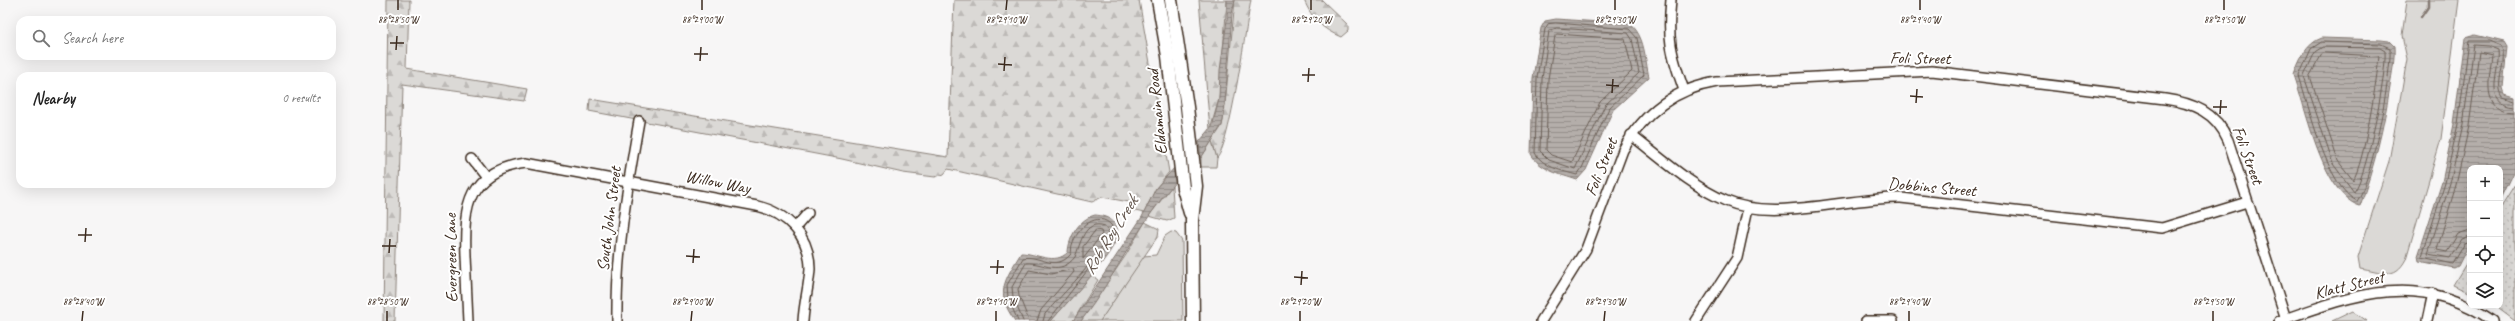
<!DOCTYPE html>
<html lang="en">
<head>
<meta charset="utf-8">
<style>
  body { margin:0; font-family:Caveat,sans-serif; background:#f6f6f6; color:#222 }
  .controls { position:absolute; right:12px; bottom:12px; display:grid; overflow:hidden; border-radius:8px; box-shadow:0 4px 16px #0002 }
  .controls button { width:36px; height:36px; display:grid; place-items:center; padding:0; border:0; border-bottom:1px solid #e0e0e0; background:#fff; color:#222; font:20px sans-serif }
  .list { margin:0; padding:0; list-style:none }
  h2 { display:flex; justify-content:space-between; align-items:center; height:52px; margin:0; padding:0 16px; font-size:17px }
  h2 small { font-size:13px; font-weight:400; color:#767676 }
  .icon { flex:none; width:22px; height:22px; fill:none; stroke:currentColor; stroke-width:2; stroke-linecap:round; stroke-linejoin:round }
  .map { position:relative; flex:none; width:2515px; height:321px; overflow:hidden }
  .search { position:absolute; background:#fff; box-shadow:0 4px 16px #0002; left:16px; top:16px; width:320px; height:44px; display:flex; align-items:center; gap:10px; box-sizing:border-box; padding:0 14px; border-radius:12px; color:#767676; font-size:15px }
  .panel { position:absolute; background:#fff; box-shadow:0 4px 16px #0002; left:16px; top:72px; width:320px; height:116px; border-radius:12px }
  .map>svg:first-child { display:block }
</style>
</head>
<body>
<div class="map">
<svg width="2515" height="321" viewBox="0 0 2515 321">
  <defs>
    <pattern id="forest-firs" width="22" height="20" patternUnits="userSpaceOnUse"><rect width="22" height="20" fill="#dbd9d6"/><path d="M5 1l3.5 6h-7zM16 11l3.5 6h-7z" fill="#bdbab7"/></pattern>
    <pattern id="park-dots" width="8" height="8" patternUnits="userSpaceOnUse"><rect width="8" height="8" fill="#dbd9d6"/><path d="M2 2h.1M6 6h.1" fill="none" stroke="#bdbab7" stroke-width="1.8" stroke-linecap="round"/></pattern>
    <pattern id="water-rules" width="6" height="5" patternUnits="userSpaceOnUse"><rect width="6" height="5" fill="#b4aeaa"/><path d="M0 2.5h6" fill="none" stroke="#948e8a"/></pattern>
  </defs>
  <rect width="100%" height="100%" fill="#f7f6f6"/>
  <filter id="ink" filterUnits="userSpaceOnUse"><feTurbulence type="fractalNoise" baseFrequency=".025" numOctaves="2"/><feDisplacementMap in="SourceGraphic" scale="8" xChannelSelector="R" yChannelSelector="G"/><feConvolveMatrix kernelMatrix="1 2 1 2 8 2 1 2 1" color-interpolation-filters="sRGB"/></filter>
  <g filter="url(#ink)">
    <!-- grass -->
    <g fill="#dbd9d6" stroke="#8b827a">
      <path d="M2407 0H2459L2441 139 2406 259C2395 281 2380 272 2360 269L2358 257 2389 161 2401 94 2407 59 2402 36Z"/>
      <path d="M1212 141 1217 158 1216 167H1201V158Z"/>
      <path d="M1171 232 1176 233 1182 241 1183 321H1100L1143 256 1156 255 1165 236Z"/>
      <path d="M2353 311 2367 321H2332Z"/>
    </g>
    <!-- forest -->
    <g fill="url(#forest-firs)" stroke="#8b827a">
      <path d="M388 0H409L407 69 527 89 524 101 402 84 395 321H384Z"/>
      <path d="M954 0H1139L1169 172 1156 188 1144 213 1126 209 1131 203 1129 202 1102 197 1092 202 948 169 944 174 935 177 903 173 842 159 589 111 590 99 948 157Z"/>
      <path d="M1199 0H1227V2L1219 99 1210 130Z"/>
      <path d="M1235 0H1251C1246 26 1230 145 1217 158L1212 141 1222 126 1224 115Z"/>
      <path d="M1304 0H1322L1348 25V31L1341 37C1322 29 1312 19 1304 0Z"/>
      <path d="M1172 186 1174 218 1167 221 1149 216Z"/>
      <path d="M1145 222 1159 229 1158 236 1100 321H1081L1126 255Z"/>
      <path d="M1091 275 1098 280 1073 321H1051Z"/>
    </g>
    <!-- park -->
    <g fill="url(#park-dots)" stroke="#8b827a">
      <path d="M2515 184V321L2495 306H2500V208Z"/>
      <path d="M2470 257V293L2453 285Z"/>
    </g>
    <!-- water -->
    <g fill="url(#water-rules)" stroke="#847972">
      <path d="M1227 0H1235L1232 14 1224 115 1222 125 1201 158 1199 142 1212 127 1219 99 1220 70 1227 20Z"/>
      <path d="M1556 19 1630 24C1645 35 1645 60 1649 77L1613 110 1586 170 1577 180C1560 174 1541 171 1531 154L1533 78 1541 28 1545 21Z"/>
      <path d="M2475 35 2504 42 2507 47 2503 88 2505 94 2515 97V168L2500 199V168H2470V242L2458 266 2454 268 2419 261 2418 256 2442 182 2454 124 2465 38Z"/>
      <path d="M2322 38 2381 40 2389 41 2394 46C2395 60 2392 73 2390 86 2384 127 2374 167 2360 206 2323 195 2306 109 2294 75 2299 61 2306 43 2322 38Z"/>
      <path d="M1176 166 1177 180C1139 222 1116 276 1081 321H1073L1142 217 1156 188Z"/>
      <path d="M1095 215C1109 216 1122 223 1116 240 1108 261 1067 302 1051 321H1015C994 292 1005 280 1021 253 1036 253 1055 266 1068 252 1069 237 1079 219 1095 215Z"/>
    </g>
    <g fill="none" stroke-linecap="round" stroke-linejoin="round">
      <!-- shore -->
      <g stroke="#6b5f56" stroke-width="1">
        <path d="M1556 23 1629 29 1637 38 1644 75 1609 108 1582 168 1577 175C1562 171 1543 167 1535 153L1537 78 1545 29 1548 24Z"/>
        <path d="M1557 28 1628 33 1632 39 1639 73 1605 105 1575 169 1549 160 1540 151 1542 79 1549 31Z"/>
        <path d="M1557 34 1625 39 1632 71 1600 102 1572 162 1551 155 1546 150 1548 79 1555 36Z"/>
        <path d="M2322 42 2381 44 2390 48C2392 72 2371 184 2357 201 2327 188 2309 106 2299 76L2311 49Z"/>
        <path d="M2323 47 2380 48 2385 51C2387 73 2367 176 2354 192L2333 164 2304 76 2315 52Z"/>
        <path d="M2323 53 2379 56C2377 79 2364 164 2353 180L2338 161 2310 76Z"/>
        <path d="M1096 230 1101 231 1102 234 1083 259V247Z"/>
        <path d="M2470 230 2458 234 2447 252 2437 250 2456 185 2469 126 2479 52 2492 55C2490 78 2479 111 2515 112"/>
        <path d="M2470 236 2462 239 2450 258 2428 254 2450 184 2463 125 2474 45 2488 46 2498 50C2501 70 2481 104 2515 106"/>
        <path d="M2470 241 2465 243 2453 264 2422 257 2445 183 2458 124 2469 41H2489L2501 46C2509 62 2493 82 2503 97L2515 101"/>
        <path d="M1018 321 1008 298 1007 285 1023 258C1039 254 1055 273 1071 254 1072 251 1071 247 1072 245 1077 228 1098 209 1112 226V239L1048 321"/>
        <path d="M1023 321 1013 297 1012 287 1026 263C1044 262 1059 277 1075 257 1081 243 1084 219 1105 226 1108 229 1109 233 1107 237 1097 261 1063 293 1045 314L1043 321"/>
        <path d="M1029 321 1019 296 1018 289 1029 270 1051 274 1073 269 1074 272 1041 310 1037 321"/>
      </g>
      <!-- stream -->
      <path stroke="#847972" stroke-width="2.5" d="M2421 17 2428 7V0"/>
      <!-- street casing -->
      <g stroke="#3b2a1e" stroke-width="12">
        <g id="street">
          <path d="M1671 0C1667 38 1671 54 1684 90"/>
          <path d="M1631 135C1661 158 1691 186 1726 201 1775 222 1848 197 1901 198L2162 228 2247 202"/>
          <path d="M472 159 486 177"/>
          <path d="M795 228 808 213"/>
          <path d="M468 321C467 299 466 278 465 256 463 206 468 170 526 163L757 206C787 213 810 236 810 269 809 286 804 303 803 321"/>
          <path d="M617 321C616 252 627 189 639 121"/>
          <path d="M1541 321 1586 249 1623 150C1644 112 1674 89 1717 82L1932 71 2165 99C2193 103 2216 112 2228 140L2286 319"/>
          <path d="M1696 321 1737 258 1748 208"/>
          <path d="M1866 321H1893"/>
          <path d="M2279 321C2355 294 2420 270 2493 321"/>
          <path d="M2427 321 2433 293"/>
        </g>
      </g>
      <!-- secondary casing -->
      <g stroke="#3b2a1e" stroke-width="15">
        <g id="secondary">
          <path d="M1158 0 1168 56 1183 188 1190 213"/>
          <path d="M1171 0 1187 107 1196 186 1192 220 1193 321"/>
        </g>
      </g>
      <!-- street -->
      <use href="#street" stroke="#fff" stroke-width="9"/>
      <!-- secondary -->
      <use href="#secondary" stroke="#fff" stroke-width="12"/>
    </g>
  </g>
  <!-- ticks -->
  <path fill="none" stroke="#3b2a1e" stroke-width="1.5" d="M398 10V0M702 10V0M1006 10 1007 0M1311 10V0M1615 10V0M1920 10V0M2224 10V0M390 43H404M396 50 397 36M694 54H708M700 61 701 47M998 64 1012 65M1004 71 1005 57M1302 75H1315M1308 82 1309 68M1606 85 1619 86M1612 93 1613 79M1910 96 1923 97M1916 103 1917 89M2213 107H2227M2220 114 2221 100M78 235H92M85 242 86 228M382 246H396M389 253 390 239M686 256 700 257M693 263 694 249M990 267H1004M997 274 998 260M1294 277 1308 278M1301 285 1302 271M82 321 83 311M387 321V311M691 321 692 311M996 321V311M1300 321V311M1604 321 1605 311M1909 321V311M2213 321V311"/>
  <g text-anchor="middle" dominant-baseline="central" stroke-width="4" stroke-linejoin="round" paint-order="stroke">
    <!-- street labels -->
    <g font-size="17" fill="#3b2a1e" stroke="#fff">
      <text transform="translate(1920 58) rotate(1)">Foli Street</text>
      <text transform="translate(1157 112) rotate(-96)">Eldamain Road</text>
      <text transform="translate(2248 155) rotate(70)">Foli Street</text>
      <text transform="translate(1601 167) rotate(-68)">Foli Street</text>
      <text transform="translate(718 182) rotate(11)">Willow Way</text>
      <text transform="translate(1932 187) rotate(5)">Dobbins Street</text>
      <text transform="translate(609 219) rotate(-83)">South John Street</text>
      <text transform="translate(451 258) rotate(-91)">Evergreen Lane</text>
      <text transform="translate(2349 285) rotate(-14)">Klatt Street</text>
    </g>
    <!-- water labels -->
    <g font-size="18" font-style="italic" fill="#65584f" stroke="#fff">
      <text transform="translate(1110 235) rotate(-58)">Rob Roy Creek</text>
    </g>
  </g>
  <g font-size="10" text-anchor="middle" fill="#3b2a1e" stroke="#fff" stroke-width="4" stroke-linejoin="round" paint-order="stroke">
    <text x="398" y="23">88°28'50"W</text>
    <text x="702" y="23">88°29'00"W</text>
    <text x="1006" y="23">88°29'10"W</text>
    <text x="1311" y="23">88°29'20"W</text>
    <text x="1615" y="23">88°29'30"W</text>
    <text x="1920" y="23">88°29'40"W</text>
    <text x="2224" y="23">88°29'50"W</text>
    <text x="83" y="305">88°28'40"W</text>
    <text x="387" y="305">88°28'50"W</text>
    <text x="692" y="305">88°29'00"W</text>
    <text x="996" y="305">88°29'10"W</text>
    <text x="1300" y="305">88°29'20"W</text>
    <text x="1605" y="305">88°29'30"W</text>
    <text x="1909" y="305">88°29'40"W</text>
    <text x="2213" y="305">88°29'50"W</text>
  </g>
</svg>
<div class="controls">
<button>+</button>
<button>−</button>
<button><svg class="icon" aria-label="locate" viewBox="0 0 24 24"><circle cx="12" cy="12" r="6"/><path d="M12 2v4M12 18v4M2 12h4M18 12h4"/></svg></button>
<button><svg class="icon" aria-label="layers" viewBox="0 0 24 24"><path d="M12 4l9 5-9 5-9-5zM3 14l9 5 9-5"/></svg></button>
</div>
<div class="search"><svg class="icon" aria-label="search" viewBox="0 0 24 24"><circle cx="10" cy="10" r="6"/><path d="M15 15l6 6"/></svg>Search here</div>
<section class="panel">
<h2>Nearby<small>0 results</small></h2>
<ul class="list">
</ul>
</section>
</div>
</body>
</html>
